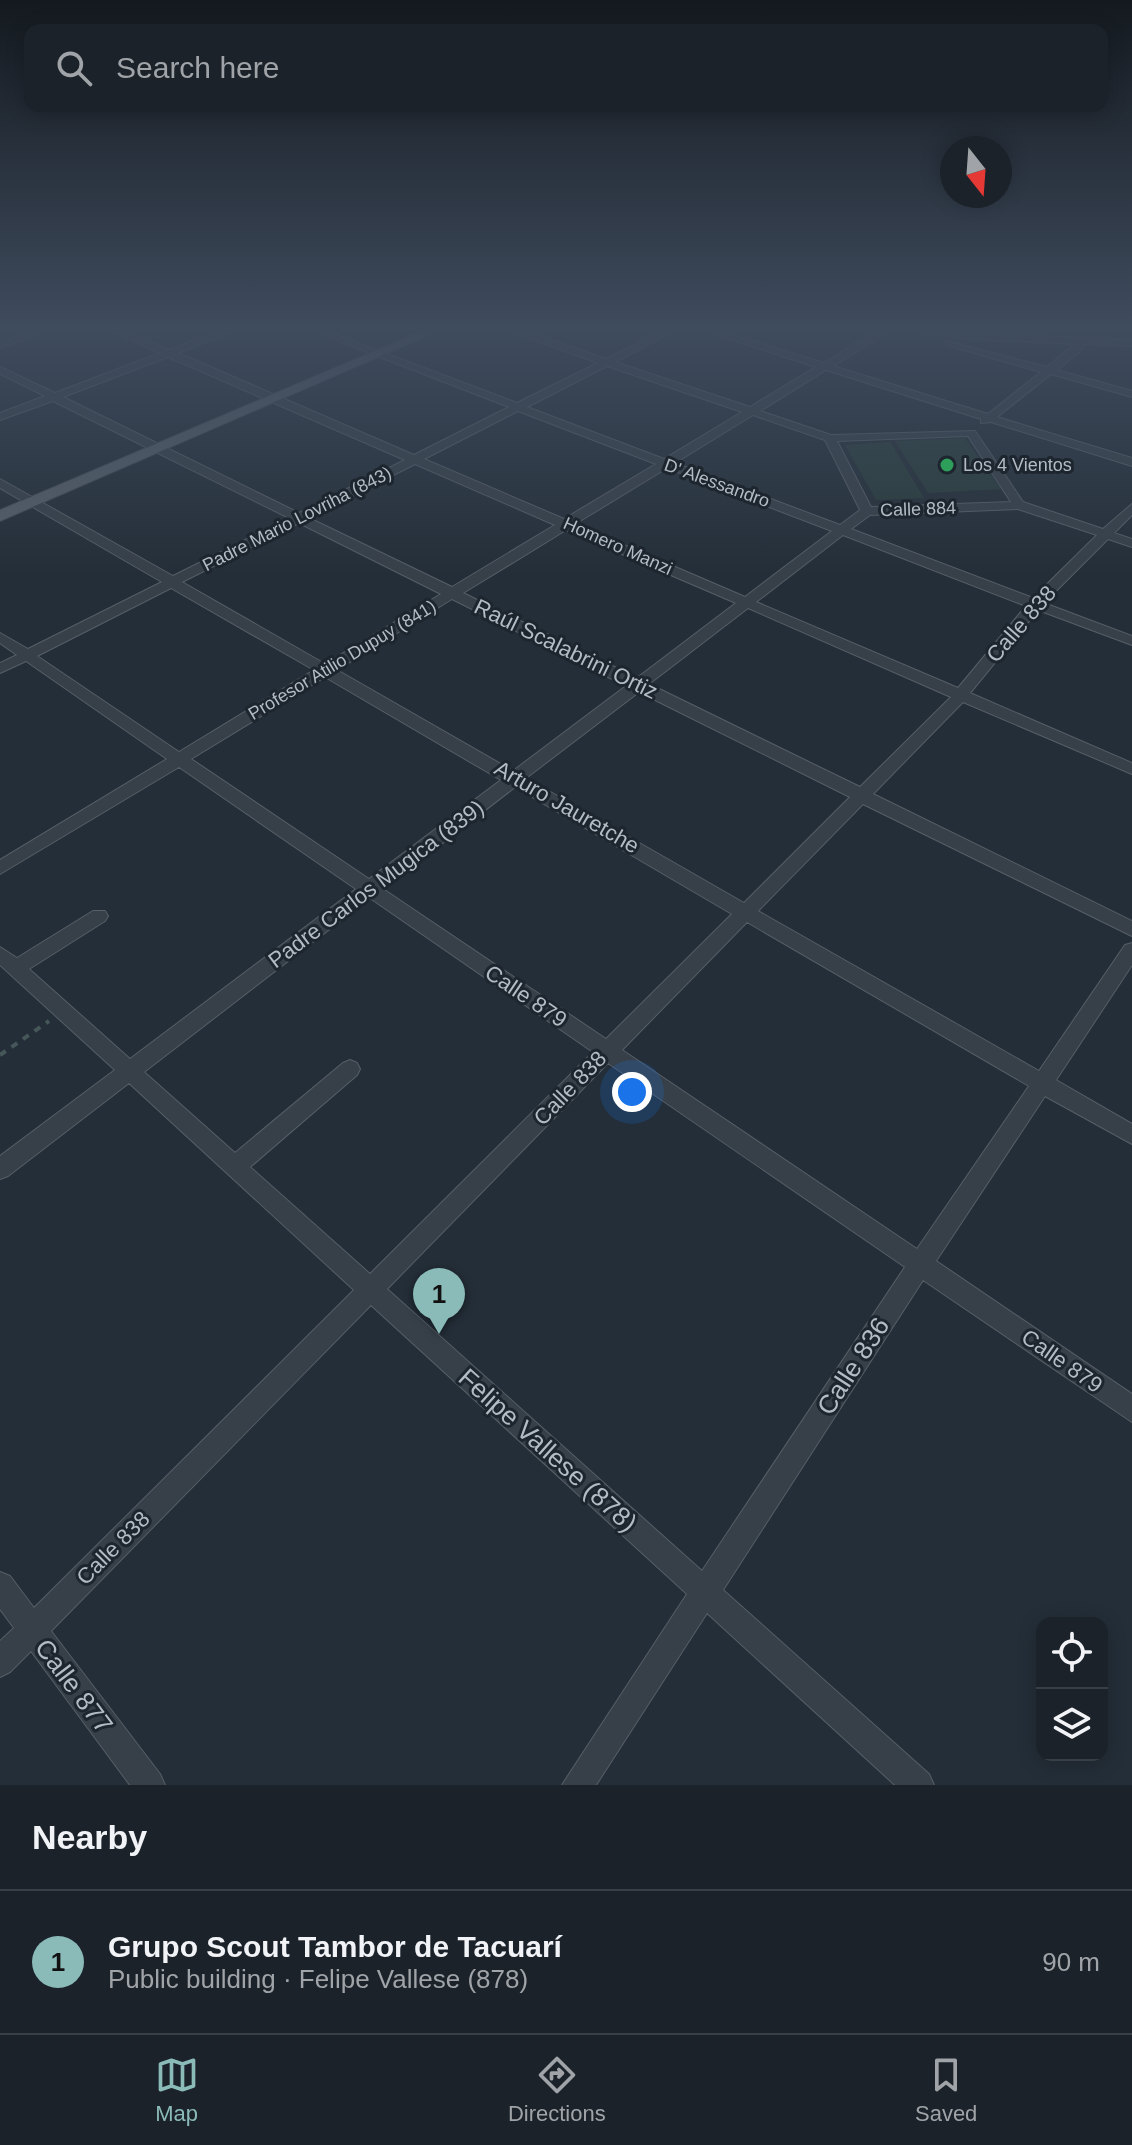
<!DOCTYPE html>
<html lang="en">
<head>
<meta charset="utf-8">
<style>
  body { margin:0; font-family:Arial,sans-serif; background:#282f36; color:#f1f3f6 }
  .controls { position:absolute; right:24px; bottom:24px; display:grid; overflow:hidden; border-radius:16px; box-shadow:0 4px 20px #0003 }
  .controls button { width:72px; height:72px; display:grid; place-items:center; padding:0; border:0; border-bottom:2px solid #393f47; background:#1b222a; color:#f1f3f6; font:40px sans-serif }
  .compass { position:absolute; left:940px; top:136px; width:72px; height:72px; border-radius:50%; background:#1b222a; box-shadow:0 4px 20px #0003; rotate:163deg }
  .you { position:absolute; left:632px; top:1092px; width:28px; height:28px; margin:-20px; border:6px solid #fff; border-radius:50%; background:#1a73e8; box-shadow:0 0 0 12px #1a73e833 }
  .badge { display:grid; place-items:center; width:52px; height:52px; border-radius:50%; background:#8bbbb9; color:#111; font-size:26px; font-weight:700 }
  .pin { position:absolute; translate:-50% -66px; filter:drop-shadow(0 2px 4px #0008) }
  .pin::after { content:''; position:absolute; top:42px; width:28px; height:24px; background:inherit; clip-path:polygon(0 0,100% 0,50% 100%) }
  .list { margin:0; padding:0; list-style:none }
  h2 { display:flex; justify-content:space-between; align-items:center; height:104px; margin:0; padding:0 32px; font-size:34px }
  h2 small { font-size:26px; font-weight:400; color:#a0a4a8 }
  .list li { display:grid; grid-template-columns:52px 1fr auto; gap:24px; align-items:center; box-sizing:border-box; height:144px; padding:0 32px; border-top:2px solid #393f47 }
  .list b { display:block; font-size:30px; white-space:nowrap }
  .list p { margin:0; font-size:26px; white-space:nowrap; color:#a0a4a8 }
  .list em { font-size:26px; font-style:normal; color:#a0a4a8 }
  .icon { flex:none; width:44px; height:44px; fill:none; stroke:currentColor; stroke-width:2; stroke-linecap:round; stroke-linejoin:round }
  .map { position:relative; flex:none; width:1132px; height:1785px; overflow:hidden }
  .search { position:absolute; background:#1b222a; box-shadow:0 4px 20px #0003; left:24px; right:24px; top:24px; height:88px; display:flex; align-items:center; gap:20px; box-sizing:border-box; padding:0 28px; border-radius:16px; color:#a0a4a8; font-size:30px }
  .sheet { height:248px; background:#1b222a }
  nav { display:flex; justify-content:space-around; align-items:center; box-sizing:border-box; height:112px; border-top:2px solid #393f47; background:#1b222a; font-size:22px; color:#a0a4a8 }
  nav a { display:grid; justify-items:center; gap:4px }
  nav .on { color:#8bbbb9 }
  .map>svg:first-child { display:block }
</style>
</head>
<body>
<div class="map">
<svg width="1132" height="1785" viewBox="0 0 1132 1785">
  <rect width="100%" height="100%" fill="#242e38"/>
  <!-- green -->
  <g fill="#293c3b">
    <path d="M965 438 1001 489 928 493 895 441Z"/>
    <path d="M891 442V443L924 498 876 500 845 445Z"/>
  </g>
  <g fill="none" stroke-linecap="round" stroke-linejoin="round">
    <!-- stream -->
    <path stroke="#3b4d60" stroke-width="4" d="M1029 325H1095"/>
    <!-- minor casing -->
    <g stroke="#565e67" stroke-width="2">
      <g id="minor">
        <path d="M50 325H64L0 348V342Z"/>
        <path d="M98 325H111L169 350 235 325H249L178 353 414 455 509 407 297 325H310L517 403 598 363 492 325H506L606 359 673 325H685L615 362 750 407 816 367 686 325H701L824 363 881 328 875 325H902L966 333 1132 340V346L1084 344 1082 350 1057 370 1132 391V397L1051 374 997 417 1132 458V466L991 422 981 423V419L826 370 760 411 831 435 975 431 1023 502 1103 529 1132 504V515L1114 533 1132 539V547L1108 539 1044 603 1132 636V645L1038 610 970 693 1132 763V774L963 702 873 794 1132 921V936L863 804 758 911 1039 1071 1125 945 1132 943V965L1056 1080 1132 1124V1144L1045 1096 936 1261 1132 1394V1422L923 1280 723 1590 929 1774 934 1785H895L707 1613 596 1785H562L687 1594 371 1305 51 1631 160 1774 165 1785H130L31 1651 10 1672 0 1677V1641L14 1628 0 1609V1572L10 1576 34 1608 354 1290 129 1083 8 1176 0 1179V1156L115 1070 0 965V947L17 958 93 911H105L108 916 105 921 29 969 130 1059 356 889 179 767 0 874V860L167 759 26 661 0 673V663L17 655 0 643V633L28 649 162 582 0 488V479L173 576 289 518 53 401 0 420V413L45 396 0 374V367L55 393 160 353ZM893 330 966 339 1075 344 1047 367 946 341V345L1041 372 988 414 833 366ZM168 357 405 460 299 513 63 397ZM607 366 742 412 664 459 527 407ZM518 411 656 464 564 519 424 459ZM753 415 825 440 860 510 840 525 675 463ZM968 436 1011 502 871 507 837 441ZM415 464 555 525 452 587 309 518ZM667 468 832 531 745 597 575 524ZM1018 509 1097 535 1033 598 851 529 870 515ZM299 523 441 594 325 664 182 582ZM566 530 736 603 637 678 463 593ZM843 535 1026 606 958 688 756 602ZM171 588 314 670 179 752 37 656ZM452 599 626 686 513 771 337 670ZM748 608 951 697 860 787 649 684ZM325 677 501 780 369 879 191 759ZM639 692 850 797 744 903 526 778ZM515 787 732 914 606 1039 383 889ZM370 898 593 1052 370 1274 250 1167 357 1075 360 1069 357 1063 350 1060 343 1063 235 1153 144 1072ZM747 922 1029 1086 917 1249 622 1050ZM608 1063 905 1267 702 1571 387 1289Z"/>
      </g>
    </g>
    <!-- major casing -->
    <g stroke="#414952" stroke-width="2">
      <path id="major" d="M436 325H452L0 521V510Z"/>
    </g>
    <!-- path -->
    <path stroke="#465759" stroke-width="4" stroke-dasharray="7 7" stroke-linecap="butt" d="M0 1055 49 1021"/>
    <!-- minor -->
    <use href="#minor" fill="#374049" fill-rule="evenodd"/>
    <!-- major -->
    <use href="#major" fill="#565f69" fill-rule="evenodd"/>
  </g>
  <!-- sky -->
  <linearGradient id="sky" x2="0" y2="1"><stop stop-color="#14191f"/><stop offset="0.57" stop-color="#3f4c5e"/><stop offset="1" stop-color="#3f4c5e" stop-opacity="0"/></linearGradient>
  <rect width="1132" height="575" fill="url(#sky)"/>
  <!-- markers -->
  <circle fill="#2e9e5b" stroke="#1d252e" stroke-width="3" cx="947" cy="465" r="8"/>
  <g text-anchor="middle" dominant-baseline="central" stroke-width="6" stroke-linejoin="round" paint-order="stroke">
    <!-- far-poi labels -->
    <g font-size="18" fill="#b3bbc5" stroke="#1d252e" text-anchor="start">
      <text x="963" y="465">Los 4 Vientos</text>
    </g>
    <!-- far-street labels -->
    <g font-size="18" fill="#b3bbc5" stroke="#1d252e">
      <text transform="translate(717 483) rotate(20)">D' Alessandro</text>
      <text transform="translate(918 509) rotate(-2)">Calle 884</text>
      <text transform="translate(297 519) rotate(-27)">Padre Mario Lovriha (843)</text>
      <text transform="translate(618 546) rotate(24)">Homero Manzi</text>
      <text transform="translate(342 660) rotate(-31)">Profesor Atilio Dupuy (841)</text>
    </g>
    <!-- street labels -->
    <g font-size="22" fill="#b3bbc5" stroke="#1d252e">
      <text transform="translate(1021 624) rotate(-49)">Calle 838</text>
      <text transform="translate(566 649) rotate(26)">Raúl Scalabrini Ortiz</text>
      <text transform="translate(567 807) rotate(30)">Arturo Jauretche</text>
      <text transform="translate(376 884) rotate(-37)">Padre Carlos Mugica (839)</text>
      <text transform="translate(526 996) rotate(34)">Calle 879</text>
      <text transform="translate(570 1088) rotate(-46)">Calle 838</text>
      <text transform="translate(1062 1361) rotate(35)">Calle 879</text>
      <text transform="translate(113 1548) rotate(-45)">Calle 838</text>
    </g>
    <!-- near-street labels -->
    <g font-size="26" fill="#b3bbc5" stroke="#1d252e">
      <text transform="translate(853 1366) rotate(-57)">Calle 836</text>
      <text transform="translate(548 1450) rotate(42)">Felipe Vallese (878)</text>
      <text transform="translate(74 1686) rotate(53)">Calle 877</text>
    </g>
  </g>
</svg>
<div class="controls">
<button><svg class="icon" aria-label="locate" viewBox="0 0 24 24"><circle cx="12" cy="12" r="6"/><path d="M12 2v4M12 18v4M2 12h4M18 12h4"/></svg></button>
<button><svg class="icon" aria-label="layers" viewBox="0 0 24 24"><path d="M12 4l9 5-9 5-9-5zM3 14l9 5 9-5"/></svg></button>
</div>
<svg class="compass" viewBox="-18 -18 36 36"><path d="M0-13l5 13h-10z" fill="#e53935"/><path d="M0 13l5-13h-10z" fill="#a0a4a8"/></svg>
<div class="you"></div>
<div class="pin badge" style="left:439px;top:1334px">1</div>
<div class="search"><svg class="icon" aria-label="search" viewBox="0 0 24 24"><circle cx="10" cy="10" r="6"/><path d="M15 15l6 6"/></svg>Search here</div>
</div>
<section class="sheet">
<h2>Nearby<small></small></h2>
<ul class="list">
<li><span class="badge">1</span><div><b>Grupo Scout Tambor de Tacuarí</b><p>Public building · Felipe Vallese (878)</p></div><em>90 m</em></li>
</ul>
</section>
<nav>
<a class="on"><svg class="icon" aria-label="map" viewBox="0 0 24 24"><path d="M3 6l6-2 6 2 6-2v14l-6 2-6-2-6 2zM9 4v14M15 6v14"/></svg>Map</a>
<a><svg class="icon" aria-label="directions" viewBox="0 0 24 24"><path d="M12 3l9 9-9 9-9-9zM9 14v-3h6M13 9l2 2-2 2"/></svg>Directions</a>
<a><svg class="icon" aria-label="saved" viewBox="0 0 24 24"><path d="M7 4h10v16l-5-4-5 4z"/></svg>Saved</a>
</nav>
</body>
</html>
